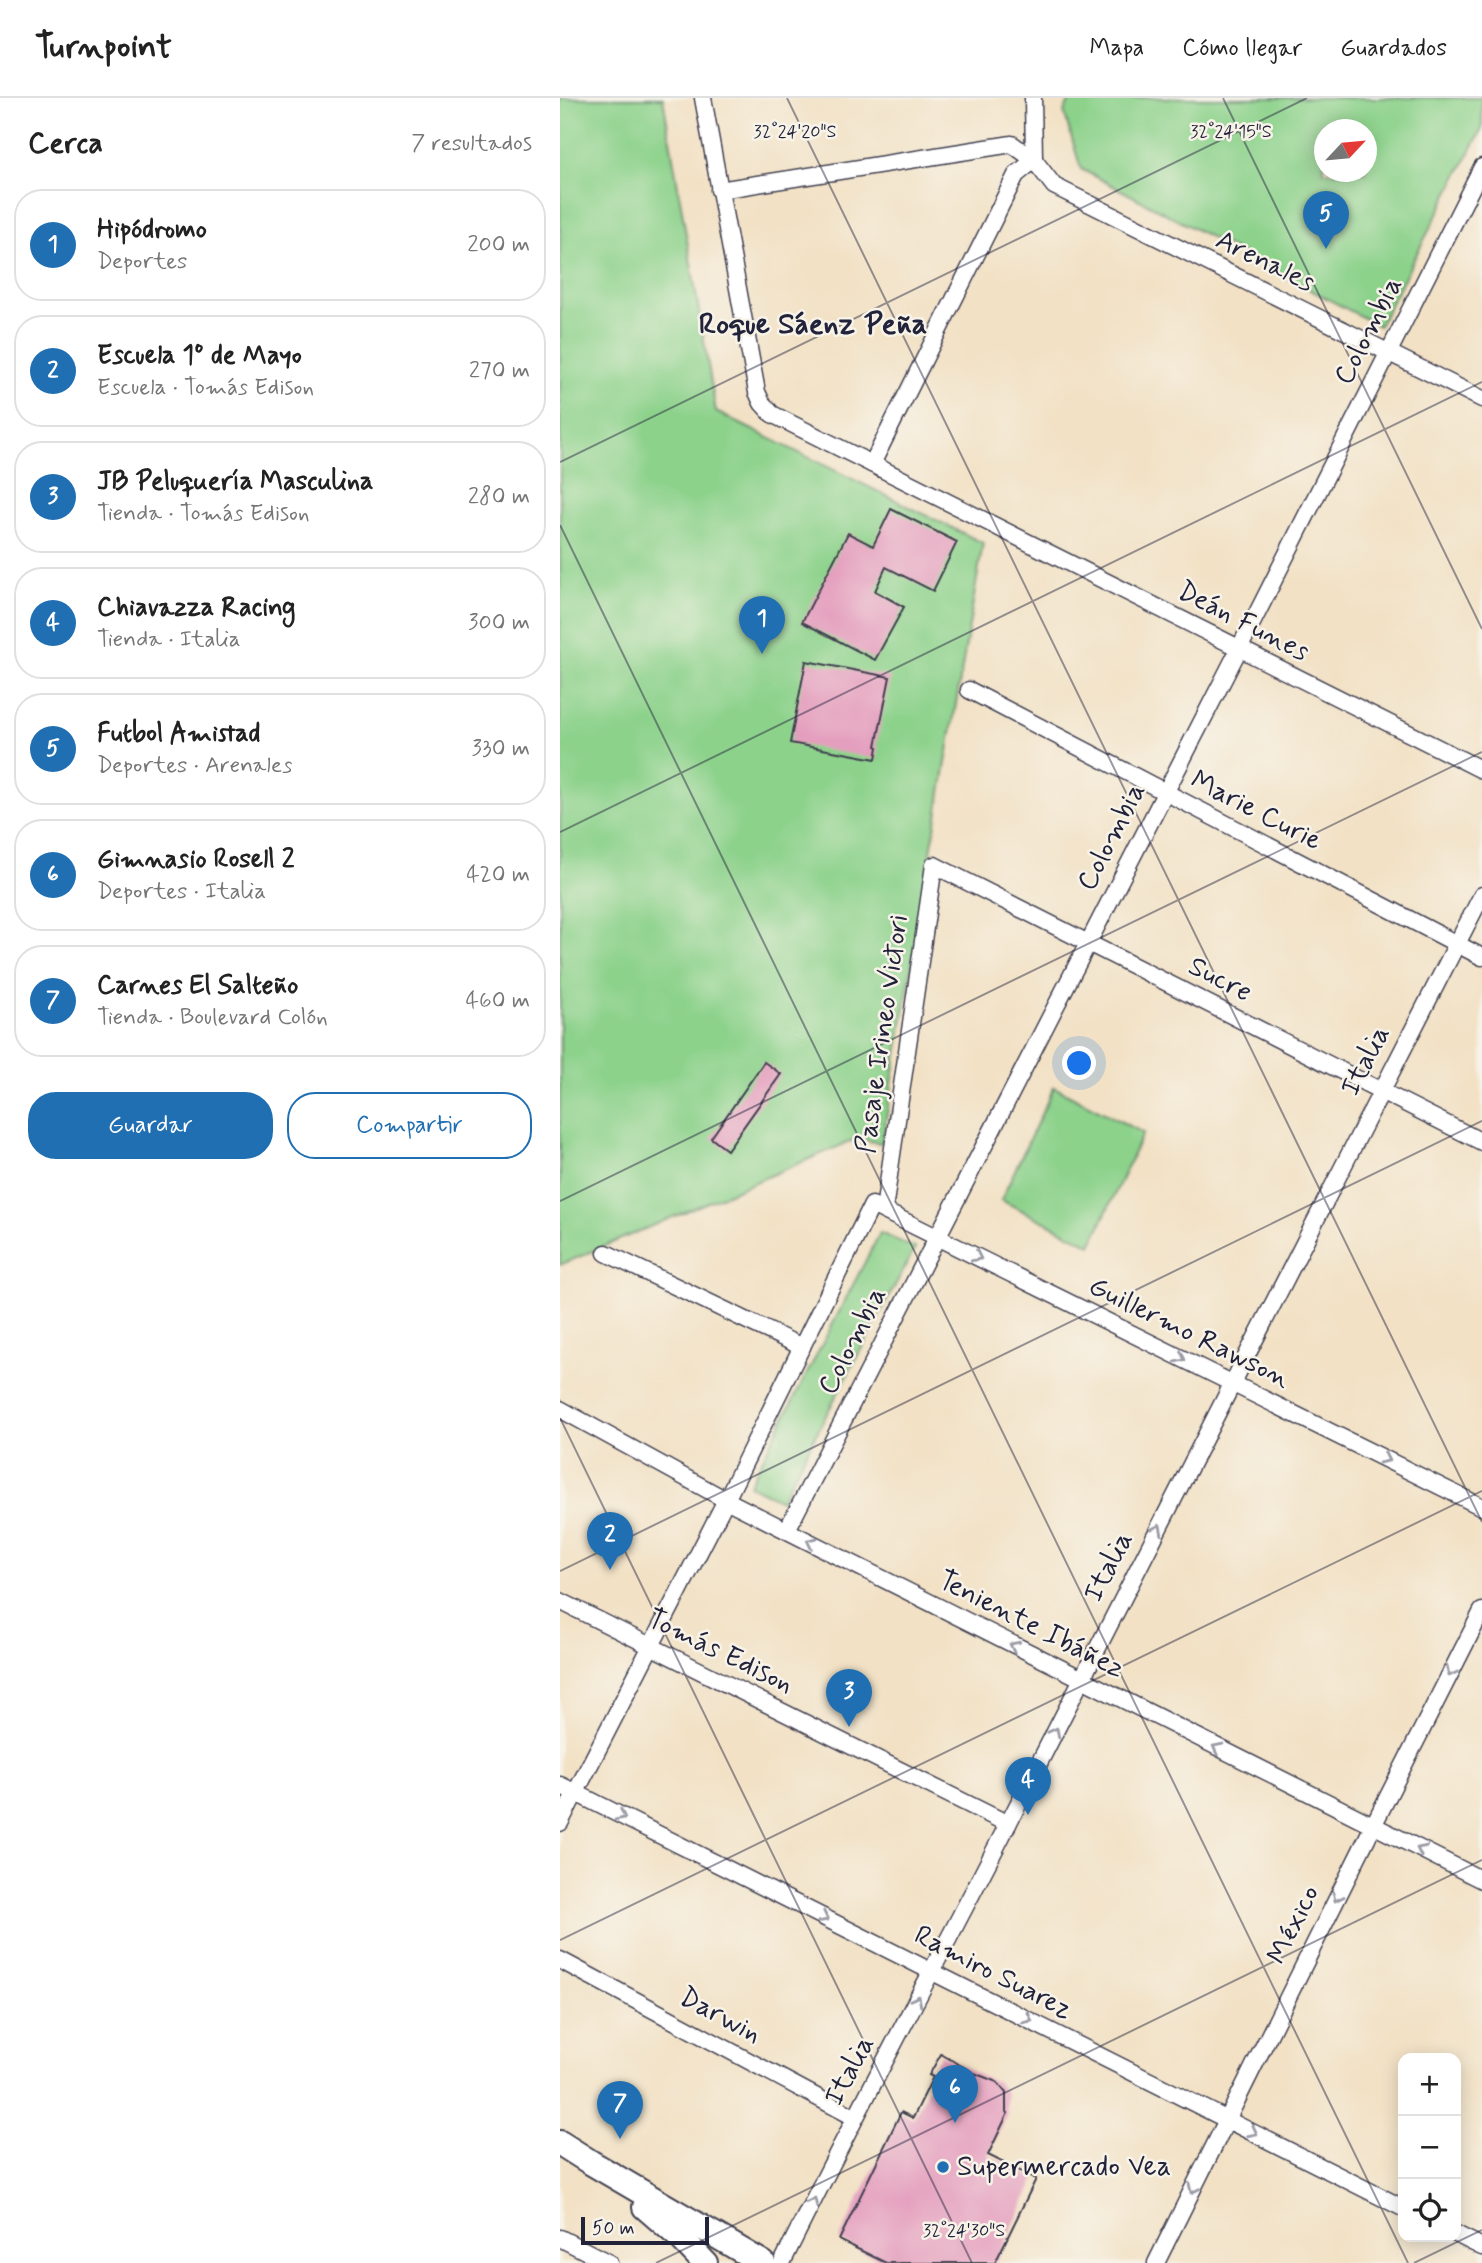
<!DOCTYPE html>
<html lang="es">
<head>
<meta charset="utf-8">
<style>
  body { margin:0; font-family:Mynerve,sans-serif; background:#f6f6f6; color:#222 }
  .controls { position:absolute; right:21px; bottom:21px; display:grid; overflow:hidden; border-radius:14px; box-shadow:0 4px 18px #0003 }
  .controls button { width:63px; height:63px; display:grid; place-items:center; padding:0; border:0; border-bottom:2px solid #e0e0e0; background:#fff; color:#222; font:35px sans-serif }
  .compass { position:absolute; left:754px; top:21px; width:63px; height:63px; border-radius:50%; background:#fff; box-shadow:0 4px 18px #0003; rotate:64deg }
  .scale { position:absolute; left:21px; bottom:18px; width:128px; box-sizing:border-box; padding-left:7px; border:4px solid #22223b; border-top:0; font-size:19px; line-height:24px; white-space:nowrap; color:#22223b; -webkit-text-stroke:5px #f7f3e8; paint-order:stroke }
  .you { position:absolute; left:520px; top:966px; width:24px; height:24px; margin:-18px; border:5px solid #fff; border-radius:50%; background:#1a73e8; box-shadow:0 0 0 10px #1a73e833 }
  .badge { display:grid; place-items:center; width:46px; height:46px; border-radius:50%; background:#1f6fb2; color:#fff; font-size:23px; font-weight:700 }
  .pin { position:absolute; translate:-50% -58px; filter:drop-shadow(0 2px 4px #0008) }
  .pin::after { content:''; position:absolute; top:37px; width:24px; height:21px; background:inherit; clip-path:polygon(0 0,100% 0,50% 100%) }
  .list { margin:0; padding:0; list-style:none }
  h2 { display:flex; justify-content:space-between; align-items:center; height:91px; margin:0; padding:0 28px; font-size:30px }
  h2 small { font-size:23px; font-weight:400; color:#767676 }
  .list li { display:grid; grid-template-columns:46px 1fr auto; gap:21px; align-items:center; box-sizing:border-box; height:112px; margin:0 14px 14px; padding:0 14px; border:2px solid #e0e0e0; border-radius:28px }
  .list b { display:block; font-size:26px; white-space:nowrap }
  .list p { margin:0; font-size:23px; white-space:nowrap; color:#767676 }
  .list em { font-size:23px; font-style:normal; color:#767676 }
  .actions { display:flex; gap:14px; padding:21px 28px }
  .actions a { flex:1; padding:16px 0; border:2px solid #1f6fb2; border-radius:28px; text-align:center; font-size:24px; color:#1f6fb2 }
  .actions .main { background:#1f6fb2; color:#fff }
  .icon { flex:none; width:38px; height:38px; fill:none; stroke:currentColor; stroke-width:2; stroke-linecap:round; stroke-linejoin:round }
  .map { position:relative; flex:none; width:922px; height:2165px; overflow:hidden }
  header { display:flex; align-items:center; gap:42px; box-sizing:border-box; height:98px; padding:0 35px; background:#fff; border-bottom:2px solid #e0e0e0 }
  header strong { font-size:33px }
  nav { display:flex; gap:38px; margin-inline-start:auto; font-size:24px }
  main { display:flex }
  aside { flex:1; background:#fff }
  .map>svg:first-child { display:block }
</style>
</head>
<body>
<header>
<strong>Turnpoint</strong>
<nav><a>Mapa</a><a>Cómo llegar</a><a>Guardados</a></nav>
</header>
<main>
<aside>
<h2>Cerca<small>7 resultados</small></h2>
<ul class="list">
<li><span class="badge">1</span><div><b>Hipódromo</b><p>Deportes</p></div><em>200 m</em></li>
<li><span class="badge">2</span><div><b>Escuela 1º de Mayo</b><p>Escuela · Tomás Edison</p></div><em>270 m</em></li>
<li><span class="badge">3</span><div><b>JB Peluquería Masculina</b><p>Tienda · Tomás Edison</p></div><em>280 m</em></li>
<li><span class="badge">4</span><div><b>Chiavazza Racing</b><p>Tienda · Italia</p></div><em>300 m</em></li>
<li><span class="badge">5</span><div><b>Futbol Amistad</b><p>Deportes · Arenales</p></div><em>330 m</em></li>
<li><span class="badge">6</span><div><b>Gimnasio Rosell 2</b><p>Deportes · Italia</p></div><em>420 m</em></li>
<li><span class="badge">7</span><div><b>Carnes El Salteño</b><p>Tienda · Boulevard Colón</p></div><em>460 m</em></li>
</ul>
<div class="actions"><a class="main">Guardar</a><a>Compartir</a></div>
</aside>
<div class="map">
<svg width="922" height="2165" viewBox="0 0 922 2165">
  <rect width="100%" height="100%" fill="#f7f3e8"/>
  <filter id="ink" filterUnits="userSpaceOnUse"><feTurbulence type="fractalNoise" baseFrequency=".0143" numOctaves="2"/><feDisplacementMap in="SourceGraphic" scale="14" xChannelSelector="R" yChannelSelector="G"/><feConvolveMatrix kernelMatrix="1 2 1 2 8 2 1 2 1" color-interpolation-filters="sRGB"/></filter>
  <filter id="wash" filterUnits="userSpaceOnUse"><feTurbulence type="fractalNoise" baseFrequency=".00686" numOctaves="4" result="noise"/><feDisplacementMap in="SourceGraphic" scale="28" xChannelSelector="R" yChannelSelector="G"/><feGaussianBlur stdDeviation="1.57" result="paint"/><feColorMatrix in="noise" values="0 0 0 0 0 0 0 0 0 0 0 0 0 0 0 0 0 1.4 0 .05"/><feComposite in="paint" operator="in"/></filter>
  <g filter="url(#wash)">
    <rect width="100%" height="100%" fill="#f2e1c5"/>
    <!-- green -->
    <g fill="#8cd28b" stroke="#577a63" stroke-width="2" fill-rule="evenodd">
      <path d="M0 0H103L156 314 423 445 322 1045 296 1041 0 1167Z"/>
      <path d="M511 0H922V31L819 228 521 71 504 14ZM764 32H806V74H764Z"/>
      <path d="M494 989 583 1035 531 1147 441 1102Z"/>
      <path d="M320 1135 355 1150 221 1402 189 1387Z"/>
    </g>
    <g id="blocks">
      <!-- building -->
      <g fill="#e49ebe">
        <path d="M331 411 397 444 373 493 326 469 315 493 344 509 315 562 242 524 288 435 313 448Z"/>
        <path d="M246 563 330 579 316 648 318 649 316 661 230 645Z"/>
        <path d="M204 964 221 976 167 1052 151 1040Z"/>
        <path d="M381 1956 414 1975 437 1984 446 1995V2014L448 2015 428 2057 476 2081 435 2165H326L279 2142 341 2014 353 2020 373 1979 369 1977Z"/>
      </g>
    </g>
  </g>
  <g filter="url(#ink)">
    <use href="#blocks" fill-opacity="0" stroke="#413f50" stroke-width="2"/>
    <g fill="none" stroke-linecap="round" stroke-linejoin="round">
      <!-- minor casing -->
      <g stroke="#413f50" stroke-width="19">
        <g id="minor">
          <path d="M143 0 197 294 202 305 212 316 922 672"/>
          <path d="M473 0 474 62"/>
          <path d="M159 92 452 46 474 62 494 88 922 301"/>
          <path d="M312 366 456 77 474 62"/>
          <path d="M409 592 922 859"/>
          <path d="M324 1112 374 767 922 1044"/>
          <path d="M46 1155 242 1249"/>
          <path d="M0 1311 166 1402 922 1782"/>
          <path d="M227 1432 679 551 922 69"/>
          <path d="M0 1503 448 1726"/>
          <path d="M0 1687 843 2110"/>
          <path d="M0 1725 166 1402 312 1107 922 1409"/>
          <path d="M0 1862 294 2019"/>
          <path d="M896 2136 922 2149"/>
          <path d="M0 2140 49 2165"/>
          <path d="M222 2165C295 2017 373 1872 448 1726 607 1416 763 1106 922 797"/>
          <path d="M596 2165 813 1728 922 1513"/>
        </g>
      </g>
      <!-- trunk casing -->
      <g stroke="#413f50" stroke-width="28">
        <g id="trunk">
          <path d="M0 2045 30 2064 203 2165"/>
          <path d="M85 2109 123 2142 145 2165"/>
        </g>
      </g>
      <!-- minor -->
      <use href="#minor" stroke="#fff" stroke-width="16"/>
      <!-- trunk -->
      <use href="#trunk" stroke="#fff" stroke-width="24"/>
    </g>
    <!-- one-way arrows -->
    <defs><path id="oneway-chevron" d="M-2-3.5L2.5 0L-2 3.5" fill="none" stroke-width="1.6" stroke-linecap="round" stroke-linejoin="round" transform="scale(1.75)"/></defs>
    <g stroke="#9c9ca7">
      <use href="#oneway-chevron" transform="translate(417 1159) rotate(26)"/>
      <use href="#oneway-chevron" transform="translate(621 1260) rotate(26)"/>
      <use href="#oneway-chevron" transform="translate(825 1361) rotate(26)"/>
      <use href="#oneway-chevron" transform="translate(598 1431) rotate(-63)"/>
      <use href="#oneway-chevron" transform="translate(251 1444) rotate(-153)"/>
      <use href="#oneway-chevron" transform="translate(454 1548) rotate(-153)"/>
      <use href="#oneway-chevron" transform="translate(891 1574) rotate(117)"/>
      <use href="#oneway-chevron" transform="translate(495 1634) rotate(-63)"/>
      <use href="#oneway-chevron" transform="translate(657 1650) rotate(-153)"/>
      <use href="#oneway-chevron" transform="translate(61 1718) rotate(27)"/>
      <use href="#oneway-chevron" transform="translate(861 1752) rotate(-154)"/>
      <use href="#oneway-chevron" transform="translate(777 1799) rotate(116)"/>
      <use href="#oneway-chevron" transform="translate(264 1820) rotate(27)"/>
      <use href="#oneway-chevron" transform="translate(357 1902) rotate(-62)"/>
      <use href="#oneway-chevron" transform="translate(468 1921) rotate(27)"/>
      <use href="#oneway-chevron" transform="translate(693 2034) rotate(27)"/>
      <use href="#oneway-chevron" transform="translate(633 2091) rotate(116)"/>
      <use href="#oneway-chevron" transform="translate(253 2104) rotate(-64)"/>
    </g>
  </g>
  <!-- ticks -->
  <path fill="none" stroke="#22223b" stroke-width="2" stroke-opacity="0.45" d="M227 0 922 1424M663 0 922 531M0 364 747 0M0 427 848 2165M0 734 922 284M0 1103 922 654M0 1320 412 2165M0 1473 922 1023M0 1842 922 1393M96 2165 922 1762M854 2165 922 2132"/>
  <!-- markers -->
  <circle fill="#1f6fb2" stroke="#f7f3e8" stroke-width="2.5" cx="383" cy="2069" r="7"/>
  <g text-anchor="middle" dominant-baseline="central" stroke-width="5" stroke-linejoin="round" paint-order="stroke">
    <!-- street labels -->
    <g font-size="28" fill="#22223b" stroke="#f7f3e8">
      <text transform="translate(705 164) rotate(26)">Arenales</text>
      <text transform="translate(809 233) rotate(-63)">Colombia</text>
      <text transform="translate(683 524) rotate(27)">Deán Funes</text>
      <text transform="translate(696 713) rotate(27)">Marie Curie</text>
      <text transform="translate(552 739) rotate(-63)">Colombia</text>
      <text transform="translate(660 882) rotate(27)">Sucre</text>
      <text transform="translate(323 936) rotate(-82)">Pasaje Irineo Victori</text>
      <text transform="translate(806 963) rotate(-63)">Italia</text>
      <text transform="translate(629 1235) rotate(26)">Guillermo Rawson</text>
      <text transform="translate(293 1243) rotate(-63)">Colombia</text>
      <text transform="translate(549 1469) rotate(-63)">Italia</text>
      <text transform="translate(471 1527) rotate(27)">Teniente Ibáñez</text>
      <text transform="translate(160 1554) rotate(26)">Tomás Edison</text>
      <text transform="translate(734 1827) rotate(-64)">México</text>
      <text transform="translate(433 1875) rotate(27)">Ramiro Suarez</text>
      <text transform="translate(160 1918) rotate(28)">Darwin</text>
      <text transform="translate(290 1973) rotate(-62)">Italia</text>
    </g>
    <!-- poi labels -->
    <g font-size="28" fill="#22223b" stroke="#f7f3e8" text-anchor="start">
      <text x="397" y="2069">Supermercado Vea</text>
    </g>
    <!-- neighbourhood labels -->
    <g font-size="30" font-weight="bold" fill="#22223b" stroke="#f7f3e8">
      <text x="253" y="226">Roque Sáenz Peña</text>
    </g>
  </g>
  <g font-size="18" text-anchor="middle" fill="#22223b" stroke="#f7f3e8" stroke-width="5" stroke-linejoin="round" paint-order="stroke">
    <text x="235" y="39">32°24'20"S</text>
    <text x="671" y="39">32°24'15"S</text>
    <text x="404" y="2138">32°24'30"S</text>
  </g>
</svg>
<div class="controls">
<button>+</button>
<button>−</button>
<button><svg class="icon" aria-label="locate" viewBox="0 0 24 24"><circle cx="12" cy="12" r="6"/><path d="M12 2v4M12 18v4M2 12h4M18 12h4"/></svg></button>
</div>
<svg class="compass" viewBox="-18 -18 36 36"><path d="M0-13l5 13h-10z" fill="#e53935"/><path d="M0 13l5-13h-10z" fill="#767676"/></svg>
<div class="scale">50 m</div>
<div class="you"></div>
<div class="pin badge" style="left:202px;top:556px">1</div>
<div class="pin badge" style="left:50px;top:1472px">2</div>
<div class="pin badge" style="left:289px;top:1629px">3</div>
<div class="pin badge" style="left:468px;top:1717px">4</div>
<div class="pin badge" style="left:766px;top:151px">5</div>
<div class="pin badge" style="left:395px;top:2025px">6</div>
<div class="pin badge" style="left:60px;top:2041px">7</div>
</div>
</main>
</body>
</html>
